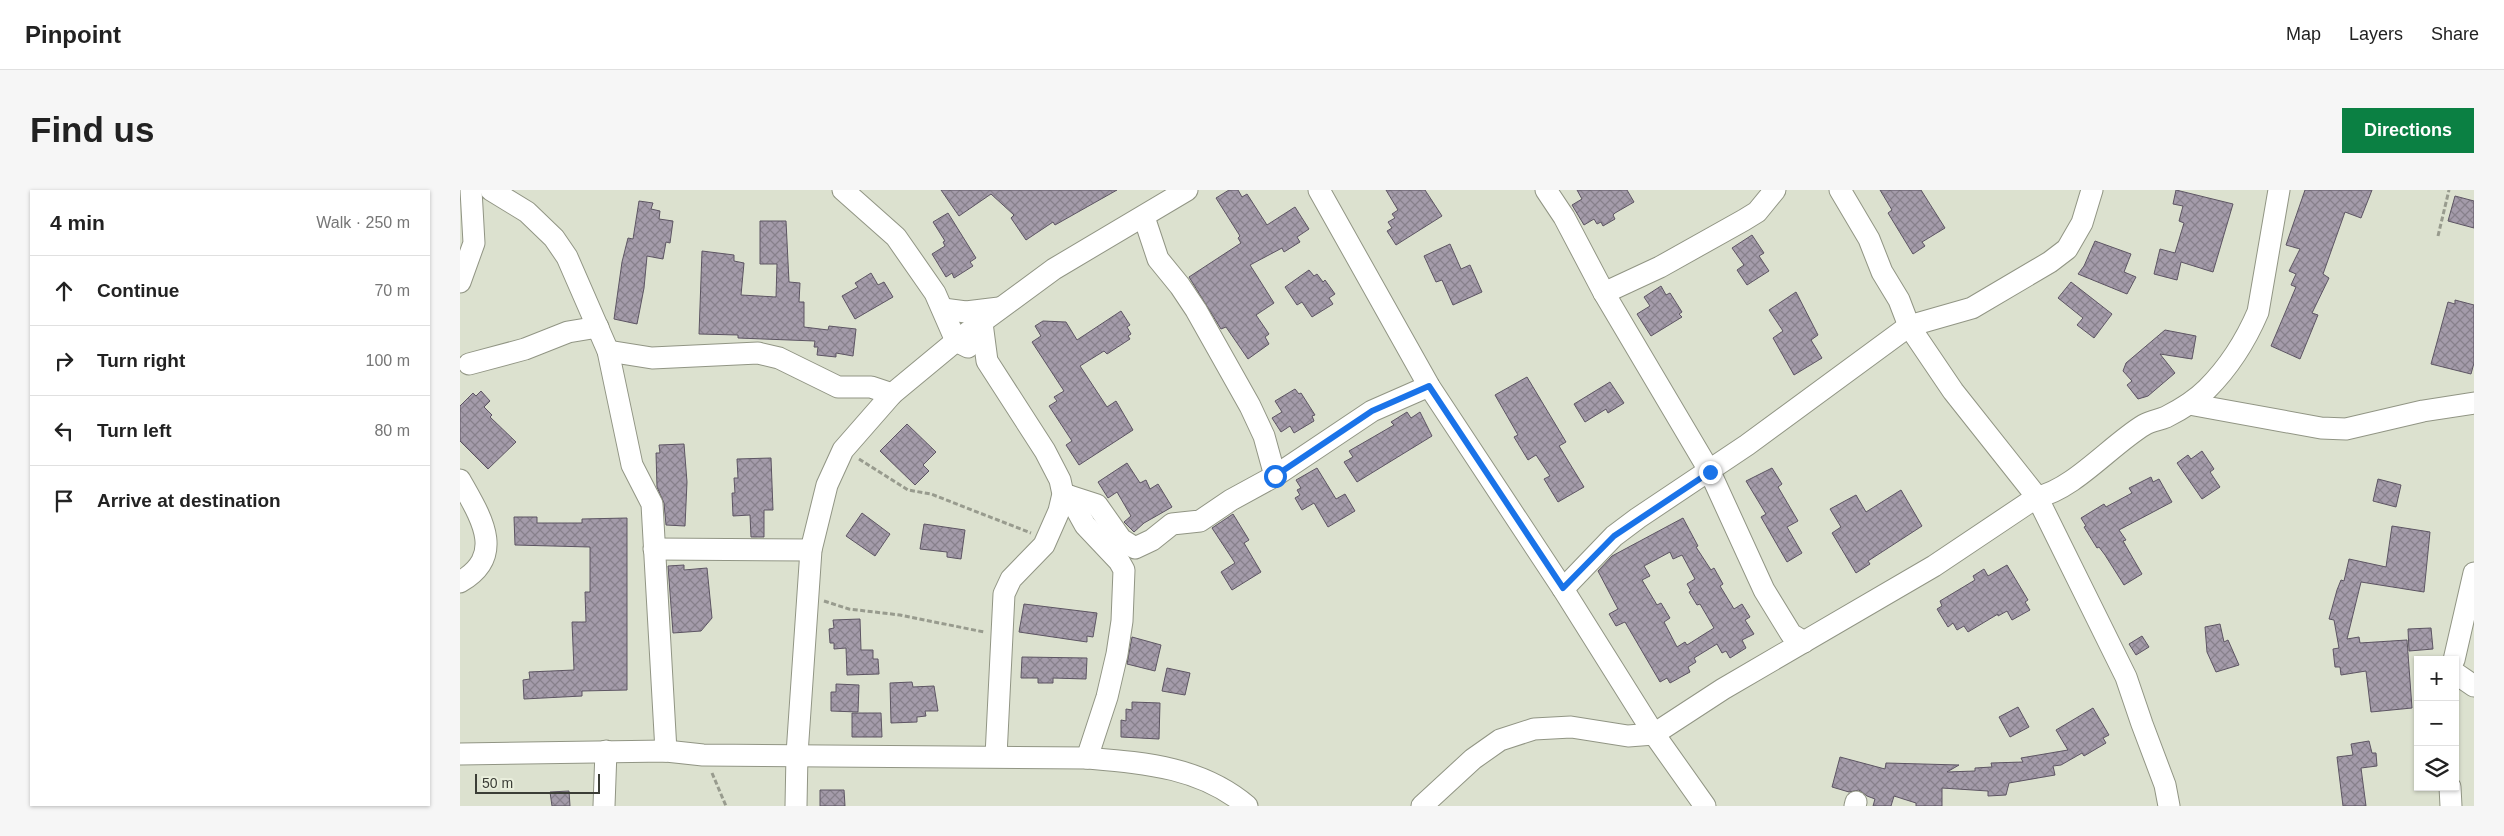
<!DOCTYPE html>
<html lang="en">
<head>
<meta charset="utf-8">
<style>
  body { margin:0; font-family:Arial,sans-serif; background:#f6f6f6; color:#222 }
  .controls { position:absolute; right:15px; bottom:15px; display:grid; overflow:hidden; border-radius:0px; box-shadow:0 1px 4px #0004 }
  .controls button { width:45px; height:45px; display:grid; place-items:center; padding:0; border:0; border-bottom:1px solid #e0e0e0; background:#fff; color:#222; font:25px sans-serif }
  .scale { position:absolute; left:15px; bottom:12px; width:125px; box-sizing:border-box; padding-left:5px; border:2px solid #3b3d36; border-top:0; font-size:14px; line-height:18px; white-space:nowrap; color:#3b3d36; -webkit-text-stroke:4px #e9eedc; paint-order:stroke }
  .stop { position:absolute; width:15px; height:15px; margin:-11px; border:4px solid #1a73e8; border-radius:50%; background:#fff }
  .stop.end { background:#1a73e8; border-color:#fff; box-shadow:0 1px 5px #0008 }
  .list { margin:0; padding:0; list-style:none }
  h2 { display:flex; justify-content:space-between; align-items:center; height:65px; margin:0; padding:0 20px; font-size:21px }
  h2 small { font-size:16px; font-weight:400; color:#767676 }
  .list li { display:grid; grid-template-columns:32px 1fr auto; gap:15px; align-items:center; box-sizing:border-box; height:70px; padding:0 20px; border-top:1px solid #e0e0e0 }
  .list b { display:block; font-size:19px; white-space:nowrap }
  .list em { font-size:16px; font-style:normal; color:#767676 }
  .icon { flex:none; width:28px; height:28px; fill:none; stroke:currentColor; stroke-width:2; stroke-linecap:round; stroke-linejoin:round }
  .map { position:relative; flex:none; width:2014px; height:616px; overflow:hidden; border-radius:0px }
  header { display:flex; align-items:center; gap:30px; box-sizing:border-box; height:70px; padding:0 25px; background:#fff; border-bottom:1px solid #e0e0e0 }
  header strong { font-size:24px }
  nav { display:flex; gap:28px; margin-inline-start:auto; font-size:18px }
  .intro { display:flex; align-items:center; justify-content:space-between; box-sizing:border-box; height:120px; padding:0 30px }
  h1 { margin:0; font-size:35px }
  .button { padding:12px 22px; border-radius:0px; background:#0b8043; color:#fff; font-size:18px; font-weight:700 }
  main { display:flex; gap:30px; padding:0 30px }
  aside { flex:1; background:#fff; border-radius:0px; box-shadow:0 1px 4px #0004 }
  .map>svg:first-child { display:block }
</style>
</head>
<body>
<header>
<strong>Pinpoint</strong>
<nav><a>Map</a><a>Layers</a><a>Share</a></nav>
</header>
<div class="intro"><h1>Find us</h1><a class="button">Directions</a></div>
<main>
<aside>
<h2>4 min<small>Walk · 250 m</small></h2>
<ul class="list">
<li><svg class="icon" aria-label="ahead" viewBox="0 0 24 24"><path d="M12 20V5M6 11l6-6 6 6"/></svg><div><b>Continue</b></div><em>70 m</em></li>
<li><svg class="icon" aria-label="right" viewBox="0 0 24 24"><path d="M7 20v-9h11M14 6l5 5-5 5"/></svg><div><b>Turn right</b></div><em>100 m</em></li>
<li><svg class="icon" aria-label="left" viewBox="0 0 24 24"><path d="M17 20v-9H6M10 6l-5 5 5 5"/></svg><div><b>Turn left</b></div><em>80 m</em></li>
<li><svg class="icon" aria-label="arrive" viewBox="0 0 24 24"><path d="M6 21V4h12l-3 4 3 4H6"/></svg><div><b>Arrive at destination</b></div></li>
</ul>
</aside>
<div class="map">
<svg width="2014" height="616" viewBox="0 0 2014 616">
  <defs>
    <pattern id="building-cross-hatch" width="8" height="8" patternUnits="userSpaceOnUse" patternTransform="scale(1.25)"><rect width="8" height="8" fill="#a49baa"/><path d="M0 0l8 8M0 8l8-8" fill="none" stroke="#87808b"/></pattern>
  </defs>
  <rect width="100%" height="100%" fill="#dce1cf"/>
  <!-- building -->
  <g fill="url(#building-cross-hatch)" stroke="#5d5563" fill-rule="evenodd">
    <path d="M481 0H657L595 35 593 32 566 50 551 28 554 25 531 4 499 26Z"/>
    <path d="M769 0H778L782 7 787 4 807 35 835 17 849 39 837 47 840 52 824 62 822 58 790 75 814 113 796 125 809 144 805 147 809 154 788 169 766 137 761 139 729 87 781 53 778 48 780 46 756 8Z"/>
    <path d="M926 0H965L982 26 936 55 927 41 932 38 928 32 935 28 932 24 938 20Z"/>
    <path d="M1117 0H1167L1174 12 1155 23 1153 25 1155 29 1143 36 1141 32 1137 34 1134 29 1124 35 1112 15 1122 9Z"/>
    <path d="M1420 0H1461L1485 38 1462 52 1465 56 1453 64 1428 23 1432 20Z"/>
    <path d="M1716 0 1773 14 1753 82 1721 72 1717 90 1694 84 1700 59 1715 63 1724 33 1719 31 1723 16 1713 14Z"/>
    <path d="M1845 0H1912L1901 28 1885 22 1863 84 1869 88 1852 123 1858 125 1840 169 1811 156 1836 97 1831 95 1836 84 1829 81 1840 59 1826 55Z"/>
    <path d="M1995 6 2014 11V38L1988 31Z"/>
    <path d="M179 11 193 13 191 19 200 21 199 29 213 31 210 53 206 52 203 69 187 66 184 98 177 134 154 129 162 72 168 48 173 49Z"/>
    <path d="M488 23 516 68 510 72 513 76 494 88 492 83 486 87 472 64 485 56 483 52 485 51 473 32Z"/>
    <path d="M300 31H326L329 92 340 93 339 112H344V137L368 140 369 136 396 139 393 166 376 163V167L357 165 358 157H354L355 151 278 148V145L239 144 242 61 274 65V71L284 73 281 105 316 107 317 74H300Z"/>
    <path d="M1292 45 1304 63 1299 66 1309 81 1287 95 1277 80 1284 75 1272 58Z"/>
    <path d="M1635 51 1671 64 1664 82 1676 87 1667 104 1618 84 1624 76Z"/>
    <path d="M990 54 1001 79 1010 75 1022 102 993 115 982 90 976 92 964 66Z"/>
    <path d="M849 80 854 86 857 84 863 92 865 90 875 104 869 108 873 114 852 127 842 112 837 115 825 97Z"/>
    <path d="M411 83 418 95 424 92 433 107 395 129 382 106 398 97 395 93Z"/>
    <path d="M1611 92 1652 124 1634 148 1617 135 1623 128 1598 108Z"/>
    <path d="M1201 96 1206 105 1210 103 1222 122 1219 124 1222 127 1191 146 1177 124 1190 116 1184 107Z"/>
    <path d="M1336 102 1358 145 1351 150 1362 168 1334 185 1313 148 1323 141 1309 120Z"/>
    <path d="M1995 110 2014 115V173L2011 184 1971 174 1988 112 1995 114Z"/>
    <path d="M661 121 670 135 667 137 671 144 668 146 670 149 647 164 644 161 620 176 647 217 656 211 673 240 619 275 606 255 612 251 589 216 597 211 594 207 604 201 572 152 581 146 575 136 583 131 606 132 617 150Z"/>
    <path d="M1705 140 1736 146 1732 169 1700 164 1715 183 1688 206 1678 209 1667 195 1672 191 1663 181 1666 173Z"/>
    <path d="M1067 187 1106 252 1099 256 1124 297 1098 312 1084 289 1090 286 1076 265 1068 270 1054 247 1058 245 1035 205Z"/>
    <path d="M1150 192 1164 213 1148 223 1146 219 1125 232 1114 214Z"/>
    <path d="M835 199 839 204 841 203 855 225 852 226 854 231 834 243 830 236 821 242 812 228 822 222 815 211Z"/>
    <path d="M21 201 30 211 24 217 32 225 30 227 56 252 28 279 0 251V216L13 203 16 206Z"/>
    <path d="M947 222 951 228 960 222 972 246 897 292 884 272 893 267 889 261 934 235 931 232Z"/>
    <path d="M447 234 476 262 463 275 469 281 455 295 420 261Z"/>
    <path d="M224 254 227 292 225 336 206 335 204 313 197 297 196 263H200L199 255Z"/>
    <path d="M1742 261 1754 279 1750 282 1760 297 1742 309 1717 273 1728 265 1731 269Z"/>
    <path d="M311 268 313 320H304V347H291L290 325 273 326 272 303H275L274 288H278L277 269Z"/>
    <path d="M667 273 680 293 686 290 690 299 698 294 712 317 684 333 674 342 664 332 671 326 657 302 648 308 638 292Z"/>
    <path d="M857 278 876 309 885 304 895 321 868 337 854 313 842 320 835 308 840 305 837 300 841 298 836 290Z"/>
    <path d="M1312 278 1322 294 1318 297 1338 331 1327 337 1342 363 1327 372 1301 327 1306 324 1286 291Z"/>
    <path d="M1691 287 1693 292 1699 289 1712 312 1659 340 1666 350 1663 351 1682 384 1664 395 1645 365 1639 357 1637 358 1624 337 1626 336 1621 328 1644 314 1646 317 1672 303 1669 298Z"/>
    <path d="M1918 289 1941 295 1936 317 1913 311Z"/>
    <path d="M1441 300 1462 336 1408 371 1410 374 1396 383 1372 343 1381 337 1370 319 1396 305 1406 322Z"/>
    <path d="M402 323 430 344 415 366 386 346Z"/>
    <path d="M773 324 789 350 784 353 801 382 772 400 761 382 775 373 752 338Z"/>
    <path d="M54 327H77V333H122V329L167 328V500L122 501V506L64 509 63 490 70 489 69 482 114 480 112 432H126L125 402H130V357L55 355Z"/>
    <path d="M1223 328 1238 356 1236 357 1251 380 1254 378 1263 394 1260 396 1274 419 1282 414 1290 427 1285 430 1294 444 1282 450 1286 458 1270 468 1266 461 1262 463 1257 454 1234 468 1236 472 1228 477 1230 482 1210 493 1207 488 1200 492 1165 432 1156 436 1149 424 1158 419 1138 381 1152 366ZM1210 362 1213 369 1222 365 1235 389 1227 394 1231 401 1229 402 1237 415 1240 414 1254 438 1227 455 1225 452 1217 457 1204 432 1210 428 1201 413 1197 415 1182 390 1190 386 1184 376Z"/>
    <path d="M464 334 505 340 501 369 487 367V362L460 359Z"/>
    <path d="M1932 336 1970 342 1964 402 1901 392 1887 449 1899 447 1900 453 1947 450 1952 518 1911 522 1906 481 1881 485 1880 477H1875L1873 459 1879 458 1874 430 1869 429 1877 400 1881 390 1884 391 1889 369 1926 377Z"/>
    <path d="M224 375V380L247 378 252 428 241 441 213 443 208 376Z"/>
    <path d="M1547 375 1568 410 1565 412 1570 420 1552 430 1547 421 1538 426V424L1508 442 1504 436 1497 440 1493 433 1488 437 1477 419 1482 416 1480 411 1515 390 1513 386 1524 379 1528 386Z"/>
    <path d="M564 414 637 423 633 447 627 446V452L559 442Z"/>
    <path d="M400 429 401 460H413V469H418L419 484 387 485 386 458 374 459V453H370L369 439 374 438 373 430Z"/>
    <path d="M1760 434 1764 452 1768 450 1779 475 1756 482 1747 462 1745 437Z"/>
    <path d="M1971 438 1973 459 1949 461 1948 439Z"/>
    <path d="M1682 446 1689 457 1676 465 1669 454Z"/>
    <path d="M672 447 701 455 695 481 667 474Z"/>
    <path d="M562 467 627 468 626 489 593 488V493H578V488H561Z"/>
    <path d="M707 478 730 483 725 505 702 501Z"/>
    <path d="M452 492 453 497 474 496 478 521H465L466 526 457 527V532L431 533 430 493Z"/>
    <path d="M376 494 399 495 398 522 371 521V502H376Z"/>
    <path d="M672 512 700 513 699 549 661 547V530L666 531V519L672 520Z"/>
    <path d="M1558 517 1569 537 1550 547 1539 527Z"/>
    <path d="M1633 518 1649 545 1643 548 1646 553 1624 566 1622 563 1601 575 1593 576 1595 585 1549 593 1546 605 1528 606V601L1482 598V616H1456V613L1434 606 1431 616H1413L1415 609 1407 606 1399 600 1389 602 1372 597 1380 567 1425 579 1426 573 1499 575 1487 582 1515 581V578L1532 577 1531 573 1563 572 1561 568 1608 560 1596 540Z"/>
    <path d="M392 523H421L422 547H392Z"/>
    <path d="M1909 551 1912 563H1916L1917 576 1901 578 1906 616H1883L1877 567 1893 565 1891 554Z"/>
    <path d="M360 600H384L385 616H360Z"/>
    <path d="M109 601 110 616H92L90 602Z"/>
  </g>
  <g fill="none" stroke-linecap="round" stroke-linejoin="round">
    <!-- minor casing -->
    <g stroke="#919584" stroke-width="23">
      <g id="minor">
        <path d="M31 0 67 22 94 48 107 67 148 161 172 275 192 314 206 561"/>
        <path d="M383 0 436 47 475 103 496 151 508 157"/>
        <path d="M859 0 969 196 1103 399 1194 544 1245 616"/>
        <path d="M1086 0 1104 27 1144 103 1250 282 1304 400 1331 444 1344 452"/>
        <path d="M1380 0 1409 49 1422 82 1439 110 1449 136 1493 201 1577 307 1666 487 1682 534 1705 595 1709 616"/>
        <path d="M0 92 14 53 11 0"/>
        <path d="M1144 103 1200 77 1284 30 1297 22 1315 0"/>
        <path d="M483 119 506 122 539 118"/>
        <path d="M522 133 527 171 585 261 600 290 603 304 599 321 584 355 551 389 544 404 536 566"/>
        <path d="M148 161 192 168 298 163 319 168 378 197H411L432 204"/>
        <path d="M9 174 65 159 108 142 138 137"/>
        <path d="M1729 214 1861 238 1886 239 1963 221 2014 213"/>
        <path d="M815 286 912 221 969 196"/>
        <path d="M0 290C20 326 47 365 0 392"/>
        <path d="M603 304 637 315 661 349 675 358 692 350 712 334 740 331 771 310 815 286 804 246 790 216 736 120 720 96 698 69 684 27"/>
        <path d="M609 306 625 335 659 371 664 380 662 431 657 464 647 507 627 568"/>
        <path d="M194 359 351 360"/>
        <path d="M1103 399 1154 346 1178 328 1287 255 1449 136 1512 118 1590 72 1607 59 1622 33 1632 0"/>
        <path d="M1994 470 2014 383"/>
        <path d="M1995 483 2014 496"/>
        <path d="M0 564 206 561 243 565 627 568C685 573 741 577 787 616"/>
        <path d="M1990 597 1991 616"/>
        <path d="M144 616 146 561"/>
        <path d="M336 616 337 564 351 360 367 295 383 260 432 204 496 151 594 79 727 0"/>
        <path d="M962 616 1013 569 1040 550 1074 539 1111 537 1168 546 1194 544 1263 499 1474 376 1577 307C1613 300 1652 254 1684 235 1691 231 1699 230 1706 227 1720 220 1736 210 1747 199 1768 178 1786 150 1798 122L1819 0"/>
        <path d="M1395 616 1396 612"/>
      </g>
    </g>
    <!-- path -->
    <g stroke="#989b8e" stroke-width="3" stroke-dasharray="5 2.5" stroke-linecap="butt">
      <path d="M1978 46 1989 0"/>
      <path d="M399 269 448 300 471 304 571 343"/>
      <path d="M364 411 389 419 440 425 524 442"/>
      <path d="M252 583 266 616"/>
    </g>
    <!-- minor -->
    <use href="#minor" stroke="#fff" stroke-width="21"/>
  </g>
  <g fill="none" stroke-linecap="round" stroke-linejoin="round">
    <!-- route -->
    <path stroke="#1a73e8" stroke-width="6" d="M815 286 912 221 969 196 1103 398 1154 346 1250 282"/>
  </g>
</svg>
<div class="controls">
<button>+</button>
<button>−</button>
<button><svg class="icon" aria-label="layers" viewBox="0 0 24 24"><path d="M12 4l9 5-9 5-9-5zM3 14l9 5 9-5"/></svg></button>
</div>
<div class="scale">50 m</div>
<div class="stop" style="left:815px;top:286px"></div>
<div class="stop end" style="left:1250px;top:282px"></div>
</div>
</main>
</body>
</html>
